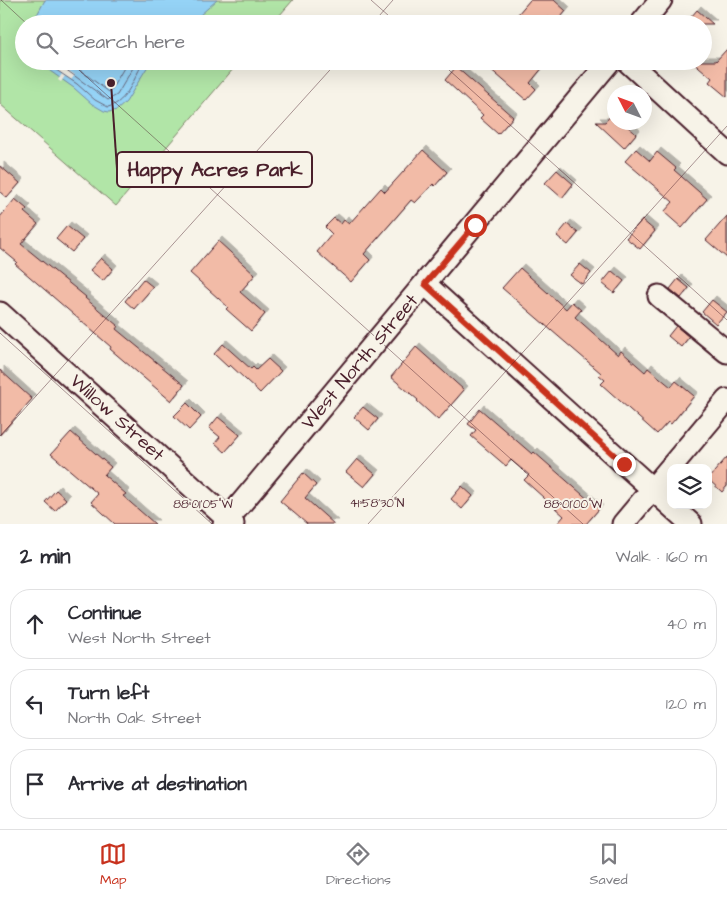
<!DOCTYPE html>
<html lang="en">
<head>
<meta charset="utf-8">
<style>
  body { margin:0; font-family:"Architects Daughter",sans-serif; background:#f7f7f7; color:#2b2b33 }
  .controls { position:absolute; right:15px; bottom:15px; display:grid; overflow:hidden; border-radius:10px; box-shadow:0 5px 20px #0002 }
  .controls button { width:45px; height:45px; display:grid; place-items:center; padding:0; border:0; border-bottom:1px solid #e1e1e2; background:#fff; color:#2b2b33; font:25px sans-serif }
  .compass { position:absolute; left:607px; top:85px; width:45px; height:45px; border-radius:50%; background:#fff; box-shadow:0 5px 20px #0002; rotate:312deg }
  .stop { position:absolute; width:15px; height:15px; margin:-11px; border:4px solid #c8321e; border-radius:50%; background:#fff }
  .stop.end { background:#c8321e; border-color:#fff; box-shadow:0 1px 5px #0008 }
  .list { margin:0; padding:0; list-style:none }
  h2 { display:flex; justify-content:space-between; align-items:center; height:65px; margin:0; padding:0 20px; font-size:21px }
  h2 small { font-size:16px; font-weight:400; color:#7c7c81 }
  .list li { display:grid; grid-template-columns:32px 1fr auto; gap:15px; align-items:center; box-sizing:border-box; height:70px; margin:0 10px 10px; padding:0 10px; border:1px solid #e1e1e2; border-radius:20px }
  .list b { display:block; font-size:19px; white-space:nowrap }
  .list p { margin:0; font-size:16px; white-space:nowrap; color:#7c7c81 }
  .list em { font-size:16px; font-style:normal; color:#7c7c81 }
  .icon { flex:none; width:28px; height:28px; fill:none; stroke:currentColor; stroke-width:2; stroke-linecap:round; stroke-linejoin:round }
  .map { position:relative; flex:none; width:727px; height:524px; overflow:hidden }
  .search { position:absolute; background:#fff; box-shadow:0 5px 20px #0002; left:15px; right:15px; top:15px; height:55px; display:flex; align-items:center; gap:12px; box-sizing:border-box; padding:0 18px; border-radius:28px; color:#7c7c81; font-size:19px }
  .sheet { height:305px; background:#fff }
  nav { display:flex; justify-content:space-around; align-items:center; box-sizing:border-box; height:70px; border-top:1px solid #e1e1e2; background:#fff; font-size:14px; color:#7c7c81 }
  nav a { display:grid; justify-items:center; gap:2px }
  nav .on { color:#c8321e }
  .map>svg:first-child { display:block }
</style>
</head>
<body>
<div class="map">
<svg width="727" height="524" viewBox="0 0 727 524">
  <defs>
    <filter id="shadow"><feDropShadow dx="4" dy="-4" stdDeviation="0" flood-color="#0004"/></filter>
  </defs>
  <rect width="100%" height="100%" fill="#f7f3e8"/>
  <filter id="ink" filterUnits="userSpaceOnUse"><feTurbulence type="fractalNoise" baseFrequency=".02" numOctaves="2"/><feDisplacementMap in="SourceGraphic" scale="10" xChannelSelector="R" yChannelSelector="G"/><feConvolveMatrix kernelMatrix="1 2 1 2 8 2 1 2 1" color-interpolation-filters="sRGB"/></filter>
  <g filter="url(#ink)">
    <!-- green -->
    <path fill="#b1e5a7" stroke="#7e8269" d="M0 0H293L272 24H24V61H240L116 206 0 104Z"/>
    <!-- water -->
    <g fill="#95d3f6" stroke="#778ba5">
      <path d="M45 0H217L190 24H32Z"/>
      <path d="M36 61H151L126 102 117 110 109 112 104 111 92 104 74 88Z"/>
    </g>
    <!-- pier -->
    <path fill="#f7f3e8" d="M61 65 75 75 71 80 65 76 61 82 58 80 62 74 57 70Z"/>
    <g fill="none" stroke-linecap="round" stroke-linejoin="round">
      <!-- shore -->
      <g stroke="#68677c" stroke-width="1">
        <path d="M43 61 77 84 95 100 108 107C128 102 134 77 144 61"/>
        <path d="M54 61 108 100 117 95 137 61"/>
        <path d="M68 61 109 92 111 90 128 61"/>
      </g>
    </g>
    <!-- building -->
    <g fill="#f2bba7" stroke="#4a1f2b" filter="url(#shadow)">
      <path d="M530 0H554L566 11 556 23 548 17 542 24H529L518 14Z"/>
      <path d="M697 10 713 24H685Z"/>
      <path d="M727 49V97L709 82 712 78 692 61H716Z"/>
      <path d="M481 61H548L530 83 536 89 526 100Z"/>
      <path d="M456 67 513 117 498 134 480 118 483 115 445 80Z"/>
      <path d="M614 112V122H623L636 134 624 148 596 122H605Z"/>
      <path d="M636 149 650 161 657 152 676 168 674 170 707 199 682 228 664 212 673 202 625 161Z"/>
      <path d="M423 150 447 172 435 186 433 184 415 203 411 200 364 254 370 260 351 282 317 252 332 234 325 227 334 218 341 224 344 220 349 224 381 188 385 192Z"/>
      <path d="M0 166 20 183 7 198 0 192Z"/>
      <path d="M557 170 573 184 562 198 545 183Z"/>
      <path d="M15 199 27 209 24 212 38 224 21 244 86 297 85 298 118 326 116 329 184 385 171 401 110 349 111 347 15 264 17 262 0 248V217Z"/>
      <path d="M727 216V258L706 240Z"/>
      <path d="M642 220 655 231 640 249 626 238Z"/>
      <path d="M567 224 578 233 568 245 557 236Z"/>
      <path d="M67 226 83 239 72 252 56 239Z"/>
      <path d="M218 241 255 275 240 292 265 314 251 331 226 309 228 307 190 273Z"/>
      <path d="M101 258 113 269 103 281 90 270Z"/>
      <path d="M580 264 591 273 582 284 570 275Z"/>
      <path d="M520 268 566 309 572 302 581 310 575 317 618 355 621 351 645 372 648 368 671 387 676 381 694 396 671 424 668 422 657 434 601 384 605 380 599 375 601 373 502 288Z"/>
      <path d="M612 271 624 281 614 293 602 283Z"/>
      <path d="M143 279 153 287 134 309 125 301Z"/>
      <path d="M678 279 689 288 681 298 670 289Z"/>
      <path d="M712 300 727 312 716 324 702 312Z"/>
      <path d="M676 326 689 337 681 347 668 336Z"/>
      <path d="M223 344 251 369 253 367 256 370 268 359 281 371 260 393 230 365 228 367 214 354Z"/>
      <path d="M416 347 464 390 438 420 417 401 418 400 391 377Z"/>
      <path d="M0 370 32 399 0 435Z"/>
      <path d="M187 403 201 417 189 430 174 416Z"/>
      <path d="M363 407 378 419 369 430 354 417Z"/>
      <path d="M480 409 532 454 534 452 599 509 586 524H557L564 516 524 480 529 475 511 460 506 466 471 436 476 430 468 424Z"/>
      <path d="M218 417 240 435 225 452 215 443 220 437 209 428Z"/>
      <path d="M71 432 111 467 104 475 126 494 123 496 155 524H115L91 502 98 494 51 454Z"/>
      <path d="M727 457V486L722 492 708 479Z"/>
      <path d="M357 459 375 474 364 487 346 472Z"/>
      <path d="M303 473 316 485 305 498 334 524H307L280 501Z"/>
      <path d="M462 486 473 496 462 509 451 499Z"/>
      <path d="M56 490 66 499 55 511 45 502Z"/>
    </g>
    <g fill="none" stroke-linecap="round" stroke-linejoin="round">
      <!-- minor casing -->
      <g stroke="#4a1f2b" stroke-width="25">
        <g id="minor">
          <path d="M641 24 661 0"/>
          <path d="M627 61 727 153"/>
          <path d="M425 284 691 524"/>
          <path d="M659 296 727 352"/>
          <path d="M0 313 233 524"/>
          <path d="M224 524 610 61"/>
          <path d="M623 524 727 400"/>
        </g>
      </g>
      <!-- minor -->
      <use href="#minor" stroke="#f7f3e8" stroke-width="21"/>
    </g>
  </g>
  <g fill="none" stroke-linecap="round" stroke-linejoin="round" filter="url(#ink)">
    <!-- route -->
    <path stroke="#c8321e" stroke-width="6" d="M475 225 425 284 624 464"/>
  </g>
  <!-- ticks -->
  <path fill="none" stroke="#4a1f2b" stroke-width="1" stroke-opacity="0.45" d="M1 0 27 24M371 0 398 24M372 24 393 0M69 61 583 524M439 61 727 320M0 333 212 524M0 436 338 61M368 524 727 126"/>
  <g text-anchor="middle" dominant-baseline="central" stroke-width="4" stroke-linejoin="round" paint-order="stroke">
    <!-- street labels -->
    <g font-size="19" fill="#4a1f2b" stroke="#f7f3e8">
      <text transform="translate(360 362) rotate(-50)">West North Street</text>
      <text transform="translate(117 418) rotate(42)">Willow Street</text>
    </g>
  </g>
  <g font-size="12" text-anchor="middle" fill="#4a1f2b" stroke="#f7f3e8" stroke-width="4" stroke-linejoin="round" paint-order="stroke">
    <text x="377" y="507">41°58'30"N</text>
    <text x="203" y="508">88°01'05"W</text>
    <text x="573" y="508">88°01'00"W</text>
  </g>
  <!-- callouts -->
  <path fill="none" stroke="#4a1f2b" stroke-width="2" d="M111 83L117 169"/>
  <circle fill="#4a1f2b" stroke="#f7f3e8" stroke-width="2" cx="111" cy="83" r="5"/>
  <rect fill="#f7f3e8" stroke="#4a1f2b" stroke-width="2" x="117" y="152" width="195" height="35" rx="5"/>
  <g font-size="20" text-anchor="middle" font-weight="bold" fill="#4a1f2b">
    <text x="215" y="176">Happy Acres Park</text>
  </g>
</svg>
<div class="controls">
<button><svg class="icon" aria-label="layers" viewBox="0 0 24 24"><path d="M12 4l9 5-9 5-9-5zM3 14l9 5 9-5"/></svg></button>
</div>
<svg class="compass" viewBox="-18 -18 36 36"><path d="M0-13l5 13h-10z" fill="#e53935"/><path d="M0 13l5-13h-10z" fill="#7c7c81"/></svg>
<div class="stop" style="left:475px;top:225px"></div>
<div class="stop end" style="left:624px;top:464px"></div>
<div class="search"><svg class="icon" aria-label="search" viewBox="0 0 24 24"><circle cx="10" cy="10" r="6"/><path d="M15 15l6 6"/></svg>Search here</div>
</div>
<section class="sheet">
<h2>2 min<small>Walk · 160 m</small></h2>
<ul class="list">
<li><svg class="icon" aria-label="ahead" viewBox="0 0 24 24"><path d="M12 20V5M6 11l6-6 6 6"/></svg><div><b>Continue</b><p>West North Street</p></div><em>40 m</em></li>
<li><svg class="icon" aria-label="left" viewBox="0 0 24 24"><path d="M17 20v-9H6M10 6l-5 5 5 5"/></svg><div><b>Turn left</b><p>North Oak Street</p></div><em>120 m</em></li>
<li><svg class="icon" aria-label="arrive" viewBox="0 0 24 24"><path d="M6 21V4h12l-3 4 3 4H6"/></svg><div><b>Arrive at destination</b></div></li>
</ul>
</section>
<nav>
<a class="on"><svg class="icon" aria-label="map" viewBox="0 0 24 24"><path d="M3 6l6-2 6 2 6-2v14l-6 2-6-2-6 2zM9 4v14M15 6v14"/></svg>Map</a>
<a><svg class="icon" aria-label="directions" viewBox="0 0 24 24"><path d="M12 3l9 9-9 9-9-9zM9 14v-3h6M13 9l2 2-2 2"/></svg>Directions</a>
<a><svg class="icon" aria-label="saved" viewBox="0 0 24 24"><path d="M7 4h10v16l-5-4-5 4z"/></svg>Saved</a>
</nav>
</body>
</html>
